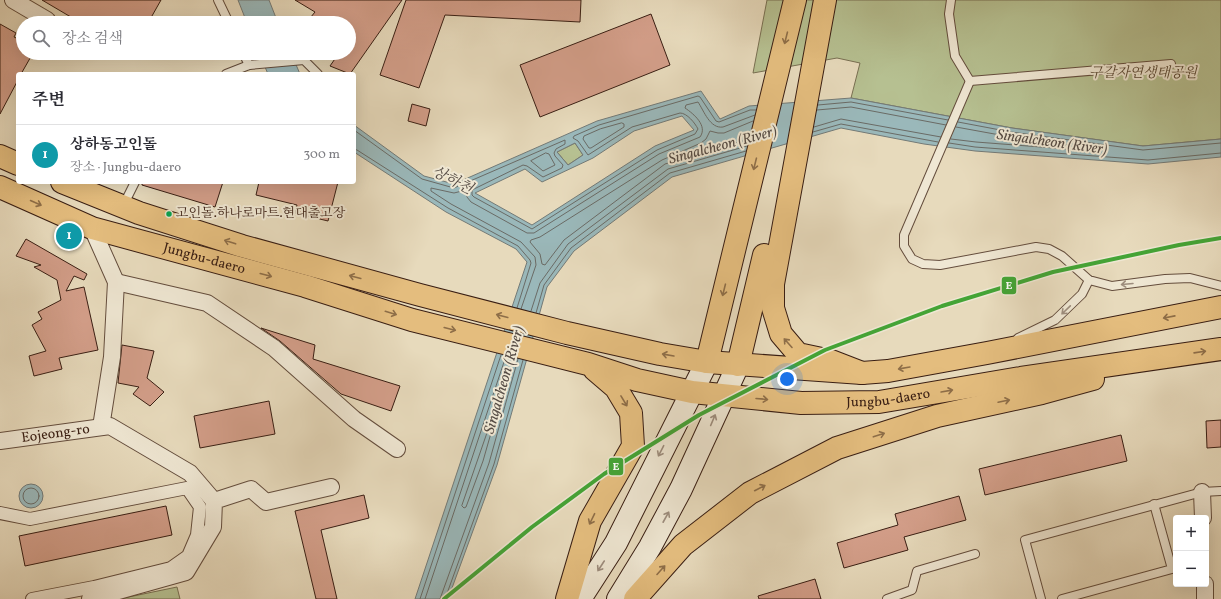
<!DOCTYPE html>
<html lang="ko">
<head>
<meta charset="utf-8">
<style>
  body { margin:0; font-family:Vollkorn,"Noto Serif KR",serif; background:#f7f7f7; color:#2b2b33 }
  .controls { position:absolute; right:12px; bottom:12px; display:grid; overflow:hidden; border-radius:4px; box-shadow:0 4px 16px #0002 }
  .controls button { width:36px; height:36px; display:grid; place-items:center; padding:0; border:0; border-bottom:1px solid #e1e1e2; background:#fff; color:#2b2b33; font:20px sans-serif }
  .you { position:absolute; left:787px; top:379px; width:14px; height:14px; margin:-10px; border:3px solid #fff; border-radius:50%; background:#1a73e8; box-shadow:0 0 0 6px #1a73e833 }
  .badge { display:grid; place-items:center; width:26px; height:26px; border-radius:50%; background:#111827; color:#fff; font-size:13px; font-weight:700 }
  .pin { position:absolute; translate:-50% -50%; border:2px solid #fff; box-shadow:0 1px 4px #0006 }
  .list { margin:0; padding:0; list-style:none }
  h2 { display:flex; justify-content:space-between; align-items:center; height:52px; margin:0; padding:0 16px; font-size:17px }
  h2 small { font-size:13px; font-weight:400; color:#7c7c81 }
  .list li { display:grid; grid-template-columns:26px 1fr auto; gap:12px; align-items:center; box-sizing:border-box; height:60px; padding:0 16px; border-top:1px solid #e1e1e2 }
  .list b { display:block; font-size:15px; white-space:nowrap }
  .list p { margin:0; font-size:13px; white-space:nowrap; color:#7c7c81 }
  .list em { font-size:13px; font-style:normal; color:#7c7c81 }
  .icon { flex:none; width:22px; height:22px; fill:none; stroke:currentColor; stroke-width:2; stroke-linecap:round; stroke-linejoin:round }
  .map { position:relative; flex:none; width:1221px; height:599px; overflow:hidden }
  .search { position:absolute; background:#fff; box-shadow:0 4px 16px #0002; left:16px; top:16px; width:340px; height:44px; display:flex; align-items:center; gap:10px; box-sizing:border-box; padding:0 14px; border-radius:22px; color:#7c7c81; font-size:15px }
  .panel { position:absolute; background:#fff; box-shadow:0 4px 16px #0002; left:16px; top:72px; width:340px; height:112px; border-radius:4px }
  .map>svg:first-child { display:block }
</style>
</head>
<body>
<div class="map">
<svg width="1221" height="599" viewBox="0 0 1221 599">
  <rect width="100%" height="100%" fill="#e7dabc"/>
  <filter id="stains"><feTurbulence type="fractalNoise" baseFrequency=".005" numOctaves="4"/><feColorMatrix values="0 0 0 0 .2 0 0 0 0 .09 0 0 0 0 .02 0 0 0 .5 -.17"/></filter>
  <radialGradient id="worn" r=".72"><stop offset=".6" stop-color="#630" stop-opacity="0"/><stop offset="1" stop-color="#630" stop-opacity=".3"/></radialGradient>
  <!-- green -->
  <g fill="#b6c091" stroke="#786f52">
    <path d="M767 0H1221V139L1143 146 1012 128 851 98 860 63 837 58 753 73Z"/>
    <path d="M575 143 583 155 568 165 557 152Z"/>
    <path d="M177 587 180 599H119Z"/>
  </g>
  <!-- water -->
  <g fill="#9ab8ba" stroke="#737a77" fill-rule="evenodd">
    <path d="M238 0H269L278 23H247Z"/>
    <path d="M259 53H291L300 74H268Z"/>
    <path d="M701 91 720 119 749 106 851 98 1012 128 1143 146 1221 139V157L1148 164 975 151 924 144 841 128 672 177 574 251 547 287 497 465 448 599H415L527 262 516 249 446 212 354 152V125L424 176 454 184 597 121ZM682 116 694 130 655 146 532 225 475 193 525 169 542 182 593 158 634 131ZM575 143 583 155 568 165 557 152Z"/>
    <circle cx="31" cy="496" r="12"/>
  </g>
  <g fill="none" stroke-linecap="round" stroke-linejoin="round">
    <!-- shore -->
    <g stroke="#6a6b66" stroke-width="1">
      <path d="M818 105 851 102 948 120"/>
      <path d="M817 110 851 107 946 125"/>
      <path d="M958 122 1011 132 1143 150 1221 143"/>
      <path d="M622 123 624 124V127L591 148H589L583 139 584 136 600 129Z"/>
      <path d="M814 127 841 119 941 137"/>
      <path d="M354 130 422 179 454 188 565 140V144L556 149 554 153 555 156 563 165 562 168 543 177 527 166 523 165 474 189 472 191V195L474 197 532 229 657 150 695 134 698 129C695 123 687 113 680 113L632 127 588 155 578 141 573 138 574 136 599 125 698 96 700 97 716 121 719 122 750 110H756"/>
      <path d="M813 132 841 124 938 142"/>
      <path d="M749 139 665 164 564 240 545 265 542 264 540 254 530 242 531 240 540 237 662 160 701 143 706 139 710 131 718 133H724L753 121"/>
      <path d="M951 139 976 142 1067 149 1069 147 1068 145 1011 137 956 127"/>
      <path d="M949 143 975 147 1148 160 1221 153"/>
      <path d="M354 149 357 150 448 208 518 246 530 260 531 263 517 308"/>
      <path d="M546 153 549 154 555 165 543 171 531 161Z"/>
      <path d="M521 309 536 265 535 257 521 242 451 204 431 191V188L454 193 466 190 467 197 471 202 527 233H534L659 154 700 137C708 126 694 114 685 108L686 105 698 102C704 111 710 129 723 127L755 115"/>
      <path d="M531 311 540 283 568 244 668 169 747 146"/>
      <path d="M536 313 544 285 571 248 670 173 746 151"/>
      <path d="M488 431 491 433 483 461 466 507 464 508 462 506Z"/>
      <circle cx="31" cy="496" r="8"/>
      <path d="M420 599 501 355"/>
      <path d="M425 599 506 356"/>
      <path d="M440 599 489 463 518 359"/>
      <path d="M445 599 494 464 523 360"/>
    </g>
  </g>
  <!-- building -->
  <g fill="#d39e89" stroke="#391e13">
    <path d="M42 0H161L148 23H81Z"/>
    <path d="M295 0H402L350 74 330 66 339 53H349V23H306L315 12Z"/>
    <path d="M406 0H581L580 22 445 15 419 88 380 75Z"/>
    <path d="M651 14 670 65 540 117 520 65Z"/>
    <path d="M0 24 16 33 14 37 23 41V53H33L21 74H18V80L0 114Z"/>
    <path d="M412 104 430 109 426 126 408 121Z"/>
    <path d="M142 182H223L215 207 142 185Z"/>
    <path d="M259 182H338L328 221 295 213 297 205 256 195Z"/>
    <path d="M26 239 87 274 84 280 74 276 66 291 84 287 98 350 59 358 62 369 34 376 29 356 46 351 32 325 42 319 38 312 61 300 57 280 34 267 41 265 16 256Z"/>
    <path d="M261 328 315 345 313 359 400 386 391 411 341 394 280 341Z"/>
    <path d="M122 345 154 351 147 378 164 392 150 406 133 394 139 387 118 383Z"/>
    <path d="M269 401 275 434 200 448 194 416Z"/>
    <path d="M1221 420V447L1207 448 1206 421Z"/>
    <path d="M1121 435 1127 461 985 495 979 469Z"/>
    <path d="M364 495 369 518 321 530 337 599H316L295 511Z"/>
    <path d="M959 496 966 520 904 537 908 550 844 568 837 543 898 525 895 514Z"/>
    <path d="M166 506 172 535 25 566 19 536Z"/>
    <path d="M815 579 821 599H759L758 596Z"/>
  </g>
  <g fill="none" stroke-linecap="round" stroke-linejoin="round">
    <!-- service casing -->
    <g stroke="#644d3d" stroke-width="10">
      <g id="service">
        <path d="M218 0 229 23"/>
        <path d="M951 0 949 14 955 56 970 81"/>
        <path d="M243 53 249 65"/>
        <path d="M226 74 249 65 304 60 318 74"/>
        <path d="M970 81 904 235V246L912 259 923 264 940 265 1036 247 1049 249 1062 256 1089 280 1112 286 1165 279 1190 278 1221 286"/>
        <path d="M970 81 1171 64"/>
        <path d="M123 206 135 182"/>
        <path d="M1018 338 1055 320 1082 294 1089 280"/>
        <path d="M887 599 912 590 917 571 975 554"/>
        <path d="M1041 599 1025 540 1202 492 1221 491"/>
        <path d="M1062 599 1172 569 1154 504"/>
      </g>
    </g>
    <!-- pedestrian casing -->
    <g stroke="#644d3d" stroke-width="14">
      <path id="pedestrian" d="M0 513 30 519 187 488 200 507 197 535 188 556 171 568 94 587 32 599"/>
    </g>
    <!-- minor casing -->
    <g stroke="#644d3d" stroke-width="18">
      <g id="minor">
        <path d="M13 0 47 20"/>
        <path d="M92 228 116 282 112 357 101 427"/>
        <path d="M116 282 207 303 274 348 354 419 397 449"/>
        <path id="s1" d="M0 441 110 426 190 473 214 501"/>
        <path d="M1202 492 1203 518"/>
        <path d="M1205 584V599"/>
        <path d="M90 599 186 572 213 527 214 501 251 489 266 502 331 487"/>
      </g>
    </g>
    <!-- secondary casing -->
    <g stroke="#391e13" stroke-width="24">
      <g id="secondary">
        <path d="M580 599 616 543 707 362"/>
        <path d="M618 599 650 547 681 489 738 365"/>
      </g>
    </g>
    <!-- primary casing -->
    <g stroke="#391e13" stroke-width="24">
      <g id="primary">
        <path d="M0 156 18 164"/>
        <path d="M62 182 139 213 242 246 420 295 567 333 660 354 707 362 862 373 888 371 987 353 1221 307"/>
        <path id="s2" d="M0 187 92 228 305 286 412 320 588 364 637 380 692 392 801 403 879 402 1021 378 1221 349"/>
        <path d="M567 599 590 521 633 446 631 413 616 388 595 370"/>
        <path d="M635 599 683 545 750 493 837 448 937 416 1042 393 1093 379"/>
      </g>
    </g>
    <!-- trunk casing -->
    <g stroke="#391e13" stroke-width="24">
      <g id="trunk">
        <path d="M825 0 773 284V308L781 334 798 354 831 361 862 373"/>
        <path d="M707 362 795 0"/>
        <path d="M738 365 764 255"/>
      </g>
    </g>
    <!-- service -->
    <use href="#service" stroke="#efe7d3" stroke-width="8"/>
    <!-- pedestrian -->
    <use href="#pedestrian" stroke="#efe7d3" stroke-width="12"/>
    <!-- minor -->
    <use href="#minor" stroke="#efe7d3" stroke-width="16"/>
    <!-- secondary -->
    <use href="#secondary" stroke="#efe7d3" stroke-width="22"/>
    <!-- primary -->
    <use href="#primary" stroke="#e4bd7e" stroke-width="22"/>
    <!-- trunk -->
    <use href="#trunk" stroke="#e4bd7e" stroke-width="22"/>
    <!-- rail-1 casing -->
    <g stroke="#efe7d3" stroke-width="7">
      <path id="rail-1" d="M444 599 532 527 604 474 699 415 825 350 942 306 1053 272 1179 245 1221 238"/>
    </g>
    <!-- rail-1 -->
    <use href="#rail-1" stroke="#44a436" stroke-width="4"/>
  </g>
  <!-- one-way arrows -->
  <defs><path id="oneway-shaft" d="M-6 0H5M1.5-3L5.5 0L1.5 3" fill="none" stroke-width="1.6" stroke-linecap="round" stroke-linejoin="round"/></defs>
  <g stroke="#8e6e48">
    <use href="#oneway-shaft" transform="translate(786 38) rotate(104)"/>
    <use href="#oneway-shaft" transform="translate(755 164) rotate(104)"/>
    <use href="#oneway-shaft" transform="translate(36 203) rotate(24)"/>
    <use href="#oneway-shaft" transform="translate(230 242) rotate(-162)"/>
    <use href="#oneway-shaft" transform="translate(266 275) rotate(15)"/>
    <use href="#oneway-shaft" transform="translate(355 277) rotate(-165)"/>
    <use href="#oneway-shaft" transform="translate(724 290) rotate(104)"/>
    <use href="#oneway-shaft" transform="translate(391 313) rotate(17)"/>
    <use href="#oneway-shaft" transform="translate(502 316) rotate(-165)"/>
    <use href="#oneway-shaft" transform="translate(1169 317) rotate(169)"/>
    <use href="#oneway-shaft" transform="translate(450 329) rotate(14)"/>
    <use href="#oneway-shaft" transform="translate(788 343) rotate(-132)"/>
    <use href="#oneway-shaft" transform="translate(1200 352) rotate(-8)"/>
    <use href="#oneway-shaft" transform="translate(668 355) rotate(-170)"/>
    <use href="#oneway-shaft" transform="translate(904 368) rotate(170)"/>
    <use href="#oneway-shaft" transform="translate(947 391) rotate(-10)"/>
    <use href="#oneway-shaft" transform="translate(762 399) rotate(5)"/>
    <use href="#oneway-shaft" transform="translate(624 401) rotate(59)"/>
    <use href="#oneway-shaft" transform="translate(1004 401) rotate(-12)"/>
    <use href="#oneway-shaft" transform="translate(879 435) rotate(-18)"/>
    <use href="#oneway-shaft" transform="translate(760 488) rotate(-27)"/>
    <use href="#oneway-shaft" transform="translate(592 519) rotate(116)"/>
    <use href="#oneway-shaft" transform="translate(661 570) rotate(-48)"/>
  </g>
  <g stroke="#9d8d7d">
    <use href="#oneway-shaft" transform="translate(1127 284) rotate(175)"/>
    <use href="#oneway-shaft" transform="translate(1066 310) rotate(136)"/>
    <use href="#oneway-shaft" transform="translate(713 420) rotate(-67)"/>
    <use href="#oneway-shaft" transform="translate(661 451) rotate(117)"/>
    <use href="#oneway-shaft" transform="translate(666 517) rotate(-61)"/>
    <use href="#oneway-shaft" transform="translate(601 566) rotate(123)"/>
  </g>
  <!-- markers -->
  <circle fill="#00a651" stroke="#efe7d3" stroke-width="1.5" cx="169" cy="214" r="3.5"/>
  <g text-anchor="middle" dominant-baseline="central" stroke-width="4" stroke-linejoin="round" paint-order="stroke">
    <!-- bus labels -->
    <g font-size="13" fill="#391e13" stroke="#efe7d3" text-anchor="start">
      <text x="176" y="214">고인돌.하나로마트.현대출고장</text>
    </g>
    <!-- park labels -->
    <g font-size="14" font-style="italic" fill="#584632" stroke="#efe7d3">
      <text x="1143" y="73">구갈자연생태공원</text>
    </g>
    <!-- street labels -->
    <g font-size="14" fill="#391e13" stroke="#efe7d3">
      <text stroke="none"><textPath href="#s2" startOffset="217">Jungbu-daero</textPath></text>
      <text stroke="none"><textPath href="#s2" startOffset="920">Jungbu-daero</textPath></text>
      <text stroke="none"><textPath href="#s1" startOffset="56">Eojeong-ro</textPath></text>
    </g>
    <!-- water labels -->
    <g font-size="15" font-style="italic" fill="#564c45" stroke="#efe7d3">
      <text transform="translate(1052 143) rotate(8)">Singalcheon (River)</text>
      <text transform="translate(723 146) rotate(-15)">Singalcheon (River)</text>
      <text transform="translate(452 181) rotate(27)">상하천</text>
      <text transform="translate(505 380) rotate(-74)">Singalcheon (River)</text>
    </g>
  </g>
  <g stroke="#efe7d3" stroke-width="1.5">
    <rect x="1001" y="276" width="16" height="19" rx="4" fill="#44a436"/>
    <rect x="608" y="457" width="16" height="19" rx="4" fill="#44a436"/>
  </g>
  <g font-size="11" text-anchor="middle" font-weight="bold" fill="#fff">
    <text x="1009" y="289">E</text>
    <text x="616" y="470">E</text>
  </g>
  <rect width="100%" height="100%" filter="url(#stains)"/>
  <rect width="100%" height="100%" fill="url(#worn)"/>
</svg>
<div class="controls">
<button>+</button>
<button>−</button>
</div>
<div class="you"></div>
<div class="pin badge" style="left:69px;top:236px;background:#0f9aa8">1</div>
<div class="search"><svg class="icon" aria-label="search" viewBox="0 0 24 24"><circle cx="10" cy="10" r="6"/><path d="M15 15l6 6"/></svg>장소 검색</div>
<section class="panel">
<h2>주변<small></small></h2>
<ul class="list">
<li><span class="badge" style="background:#0f9aa8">1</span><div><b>상하동고인돌</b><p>장소 · Jungbu-daero</p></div><em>300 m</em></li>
</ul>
</section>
</div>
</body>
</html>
